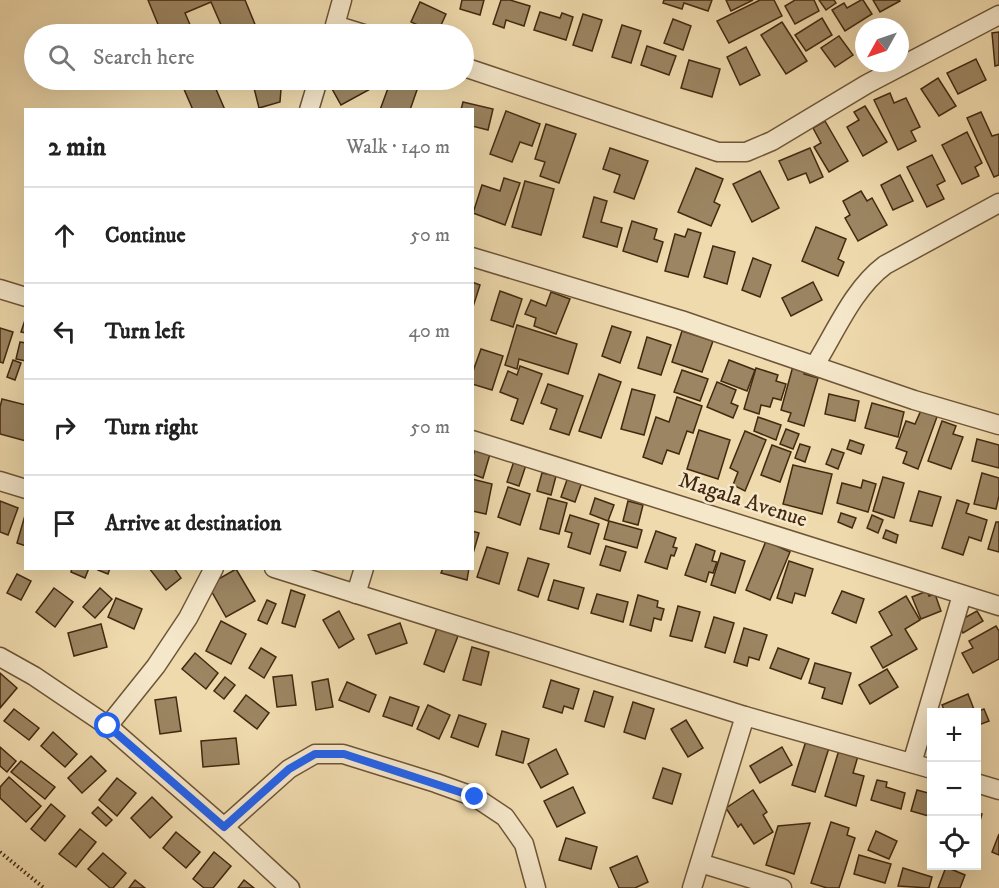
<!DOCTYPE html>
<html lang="en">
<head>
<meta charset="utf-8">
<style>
  body { margin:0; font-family:"IM FELL DW Pica",serif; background:#f2f2f2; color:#222 }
  .controls { position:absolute; right:18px; bottom:18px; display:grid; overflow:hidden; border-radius:0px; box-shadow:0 6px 24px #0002 }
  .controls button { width:54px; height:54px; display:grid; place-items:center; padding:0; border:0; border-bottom:2px solid #e0e0e0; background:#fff; color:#222; font:30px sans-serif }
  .compass { position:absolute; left:855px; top:18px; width:54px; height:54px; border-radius:50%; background:#fff; box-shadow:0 6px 24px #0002; rotate:230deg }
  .stop { position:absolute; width:18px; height:18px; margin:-14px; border:4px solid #2563eb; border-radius:50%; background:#fff }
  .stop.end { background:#2563eb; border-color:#fff; box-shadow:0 2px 6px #0008 }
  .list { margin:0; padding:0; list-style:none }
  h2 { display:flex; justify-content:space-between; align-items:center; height:78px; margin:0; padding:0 24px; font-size:26px }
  h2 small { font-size:20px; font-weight:400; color:#767676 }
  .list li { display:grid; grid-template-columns:39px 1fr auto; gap:18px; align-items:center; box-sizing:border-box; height:96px; padding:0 24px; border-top:2px solid #e0e0e0 }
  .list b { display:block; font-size:22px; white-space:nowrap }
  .list em { font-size:20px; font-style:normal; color:#767676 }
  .icon { flex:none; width:33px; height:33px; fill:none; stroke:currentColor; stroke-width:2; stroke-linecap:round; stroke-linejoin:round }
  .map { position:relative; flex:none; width:999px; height:888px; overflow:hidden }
  .search { position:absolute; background:#fff; box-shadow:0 6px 24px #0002; left:24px; top:24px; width:450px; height:66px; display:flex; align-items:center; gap:15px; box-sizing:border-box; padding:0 21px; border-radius:33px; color:#767676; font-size:22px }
  .panel { position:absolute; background:#fff; box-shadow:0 6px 24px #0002; left:24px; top:108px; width:450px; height:462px; border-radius:0px }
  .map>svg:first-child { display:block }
</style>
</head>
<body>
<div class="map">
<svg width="999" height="888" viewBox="0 0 999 888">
  <rect width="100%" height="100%" fill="#efdaad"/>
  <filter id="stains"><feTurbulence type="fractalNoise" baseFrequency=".00333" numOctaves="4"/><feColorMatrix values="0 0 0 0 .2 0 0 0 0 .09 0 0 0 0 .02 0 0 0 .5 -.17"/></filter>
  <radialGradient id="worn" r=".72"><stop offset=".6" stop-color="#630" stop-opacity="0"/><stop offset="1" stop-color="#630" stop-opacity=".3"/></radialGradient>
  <!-- building -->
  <g fill="#9c8562" stroke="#432910" stroke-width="1.5">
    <path d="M148 0H245L259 34H225L211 2 185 13 194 34H162Z"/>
    <path d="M462 0H484L480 15 460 9Z"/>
    <path d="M501 0H510L530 6 524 26 506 20 504 28 493 24Z"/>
    <path d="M664 0H712L708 11 684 3 682 9 663 3Z"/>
    <path d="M726 0H753L731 11Z"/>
    <path d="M760 0H774L782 16 729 43 717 21Z"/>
    <path d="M795 0H814L819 11 795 24 785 6Z"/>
    <path d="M819 0H834L836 3 826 10Z"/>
    <path d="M861 0H863L872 14 845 31 832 10 844 3 847 8Z"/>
    <path d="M873 0H899L900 1 880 12Z"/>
    <path d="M420 2 446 14 437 34 411 22Z"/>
    <path d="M540 12 560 18 562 13 573 17 566 40 534 30Z"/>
    <path d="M583 14 602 20 592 51 573 45Z"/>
    <path d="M822 18 832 35 806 51 795 35Z"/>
    <path d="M673 19 691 26 683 50 664 43Z"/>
    <path d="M782 22 807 61 786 74 761 35Z"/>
    <path d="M622 25 641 31 631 63 612 57Z"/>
    <path d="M999 32V65L995 66 992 33Z"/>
    <path d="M839 36 853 55 835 67 821 48Z"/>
    <path d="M647 46 676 56 669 75 641 65Z"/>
    <path d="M746 47 760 75 740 85 727 57Z"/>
    <path d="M976 59 986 80 958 94 947 73Z"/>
    <path d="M689 60 720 69 712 97 681 88Z"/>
    <path d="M938 78 956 106 939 116 921 89Z"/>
    <path d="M180 80H212L225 110H193Z"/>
    <path d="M252 80H277L281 89 280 102 259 108Z"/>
    <path d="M344 80H370L374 87 341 105 331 87Z"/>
    <path d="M391 80H408L407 83 418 87 410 110H380Z"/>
    <path d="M890 93 894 103 906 98 920 127 911 131 916 141 898 150 874 100Z"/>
    <path d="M463 102 493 109 488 130 472 126V110H461Z"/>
    <path d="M865 106 887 142 863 156 847 127 859 120 854 112Z"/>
    <path d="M506 111 540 124 532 146 520 142 512 162 490 154Z"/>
    <path d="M981 112 992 136 999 134V175L994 177 967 118Z"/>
    <path d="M825 121 848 161 829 172 814 147 821 143 813 128Z"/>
    <path d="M546 124 576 134 559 183 540 176 545 162 535 159Z"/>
    <path d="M967 132 982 163 975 167 979 176 962 184 942 145Z"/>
    <path d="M610 148 648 161 634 199 614 192 620 175 603 169Z"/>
    <path d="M810 148 823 177 810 183 806 173 788 180 779 161Z"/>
    <path d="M932 155 945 181 937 185 944 199 927 207 907 167Z"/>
    <path d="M696 168 723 179 714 202 720 205 711 226 678 212Z"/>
    <path d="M760 171 779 208 752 222 733 184Z"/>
    <path d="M900 175 913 201 893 210 881 185Z"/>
    <path d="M504 178 520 183 505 225 473 213 482 185 500 191Z"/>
    <path d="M525 181 554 189 541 235 512 227Z"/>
    <path d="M861 191 867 201 872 198 887 225 858 241 845 218 850 215 843 201Z"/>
    <path d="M594 197 607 201 601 222 622 228 617 247 583 237Z"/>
    <path d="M632 221 657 229 654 239 663 242 657 262 623 251Z"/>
    <path d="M816 227 846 239 838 259 844 262 838 276 802 261Z"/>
    <path d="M688 229 701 233 688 277 665 271 675 234 685 237Z"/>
    <path d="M713 246 735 252 727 284 704 277Z"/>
    <path d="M753 258 771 265 760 297 742 290Z"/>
    <path d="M472 282 480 285 472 310Z"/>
    <path d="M813 282 822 300 791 316 782 298Z"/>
    <path d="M500 291 522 299 513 327 491 320Z"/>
    <path d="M551 292 570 299 556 334 534 326 536 318 525 314 531 300 546 306Z"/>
    <path d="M26 317V333L21 332Z"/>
    <path d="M517 325 577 344 568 374 519 359 517 369 505 365Z"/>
    <path d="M612 326 631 332 620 363 602 356Z"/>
    <path d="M0 328 13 332 3 363 0 362Z"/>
    <path d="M682 331 713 341 702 372 672 362Z"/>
    <path d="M647 337 671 345 661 375 638 368Z"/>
    <path d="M20 342 26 343V361L16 359Z"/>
    <path d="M481 349 503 356 492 390 472 384V374Z"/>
    <path d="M13 360 21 363 15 380 7 377Z"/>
    <path d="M729 360 755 370 747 391 721 381Z"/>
    <path d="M520 366 542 374 523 424 511 420 518 399 500 392 508 371 517 375Z"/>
    <path d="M793 366 805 369 804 374 818 378 804 426 788 421 791 413 781 410Z"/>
    <path d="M756 368 778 375 776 381 786 384 781 400 773 398 770 407 761 405 759 414 744 409Z"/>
    <path d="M682 370 708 379 700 401 674 392Z"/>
    <path d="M599 374 621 382 601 438 579 431Z"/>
    <path d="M717 382 736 390 731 403 738 406 733 418 707 407Z"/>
    <path d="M548 384 583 396 569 435 550 429 557 409 541 403Z"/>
    <path d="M632 389 655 395 644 435 621 429Z"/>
    <path d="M829 394 859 401 855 421 825 414Z"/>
    <path d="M677 397 702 406 693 433 687 431 679 454 667 450 662 464 643 457 656 417 669 422Z"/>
    <path d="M2 399 26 405V441L0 434V407Z"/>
    <path d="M872 403 904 412 898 437 865 428Z"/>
    <path d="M922 408 938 414 918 469 903 463 907 452 896 448 906 421 915 424Z"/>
    <path d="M758 417 781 425 776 440 754 431Z"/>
    <path d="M942 421 956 426 953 434 963 437 951 469 928 461Z"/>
    <path d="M786 429 799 434 793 449 780 444Z"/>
    <path d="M699 430 730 440 718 479 687 469Z"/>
    <path d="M745 431 766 440 745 491 733 485 738 472 730 468Z"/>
    <path d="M977 439 999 445V468L972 461Z"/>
    <path d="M850 440 864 445 861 454 847 449Z"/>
    <path d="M800 444 810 447 805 462 795 458Z"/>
    <path d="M772 445 791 452 780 482 761 475Z"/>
    <path d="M832 449 844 453 838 469 826 464Z"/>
    <path d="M475 450 490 454 483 478 472 474V458Z"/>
    <path d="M514 461 526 465 519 486 507 482Z"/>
    <path d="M793 465 832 474 822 514 783 504Z"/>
    <path d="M542 473 556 476 551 495 537 491Z"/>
    <path d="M982 473 999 478V496L996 509 974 504Z"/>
    <path d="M568 477 582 482 575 502 561 497Z"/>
    <path d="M883 477 904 483 894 518 873 511Z"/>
    <path d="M472 479 492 484 486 514 472 511Z"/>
    <path d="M863 480 876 484 868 512 837 503 842 483 861 488Z"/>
    <path d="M508 487 530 494 520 525 498 517Z"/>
    <path d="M919 491 941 497 932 526 910 521Z"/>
    <path d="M548 498 567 503 559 534 540 529Z"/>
    <path d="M595 498 614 505 608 521 590 514Z"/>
    <path d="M957 500 969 504 966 513 987 520 981 541 969 537 963 555 942 548Z"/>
    <path d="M0 501 18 508 8 535 0 532Z"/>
    <path d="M628 501 643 505 638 525 623 521Z"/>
    <path d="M26 512V546L17 543Z"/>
    <path d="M841 513 856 518 852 528 838 522Z"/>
    <path d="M570 515 599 524 590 554 568 547 572 533 565 531Z"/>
    <path d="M872 515 883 520 878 533 867 528Z"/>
    <path d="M609 521 642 530 637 548 604 539Z"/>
    <path d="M996 522H999V552L988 549Z"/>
    <path d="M886 530 898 535 896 543 883 538Z"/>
    <path d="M472 531 479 533 472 557Z"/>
    <path d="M656 531 676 538 673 547 677 548 674 556 671 555 667 569 645 562Z"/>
    <path d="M766 541 790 552 770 600 746 590Z"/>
    <path d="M696 544 715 551 712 561 717 562 713 573 709 572 706 582 685 575Z"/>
    <path d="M606 546 626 552 620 571 600 565Z"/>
    <path d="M487 547 508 553 499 584 477 577Z"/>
    <path d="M721 553 745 561 735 593 711 585Z"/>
    <path d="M528 558 549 564 538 597 518 590Z"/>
    <path d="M789 561 813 569 805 596 795 593 792 603 777 598Z"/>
    <path d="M72 568H89L85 578 71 572Z"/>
    <path d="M99 568H110L108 574 98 570Z"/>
    <path d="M149 568H174L181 578 166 590Z"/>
    <path d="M443 568H469L467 580 441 573Z"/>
    <path d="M236 569 255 601 226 617 208 585Z"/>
    <path d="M17 574 31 581 21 600 7 593Z"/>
    <path d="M554 580 584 588 578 609 548 600Z"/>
    <path d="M54 588 73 602 55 627 36 612Z"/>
    <path d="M100 588 112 599 95 618 83 607Z"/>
    <path d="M291 590 305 595 295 627 282 623Z"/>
    <path d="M842 591 864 599 856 623 832 613Z"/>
    <path d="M927 591 929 596 935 594 941 611 921 619 912 597Z"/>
    <path d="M597 594 628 602 623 622 591 613Z"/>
    <path d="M638 595 658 601 657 607 664 609 661 620 654 618 651 631 630 625Z"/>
    <path d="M906 596 920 620 905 629 917 649 883 668 871 647 892 635 879 612Z"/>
    <path d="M116 598 142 609 134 629 108 617Z"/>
    <path d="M267 600 276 604 267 624 258 620Z"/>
    <path d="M678 606 700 612 692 641 670 636Z"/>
    <path d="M339 611 354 639 339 648 323 620Z"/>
    <path d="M977 611 983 621 963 633 957 622Z"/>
    <path d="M714 617 734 623 725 653 705 647Z"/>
    <path d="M221 621 246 634 231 664 206 651Z"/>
    <path d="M400 623 407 643 376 654 368 635Z"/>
    <path d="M101 624 107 647 74 656 68 633Z"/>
    <path d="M996 626 999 631V659L973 673 962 653 973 648 969 641Z"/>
    <path d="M437 628 458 636 444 672 424 664Z"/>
    <path d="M744 628 767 635 759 660 749 657 747 666 734 662Z"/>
    <path d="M472 647 489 652 481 685 463 680Z"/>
    <path d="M261 648 276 657 264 678 249 668Z"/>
    <path d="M778 648 809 659 801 679 770 668Z"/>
    <path d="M195 653 218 673 206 689 182 669Z"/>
    <path d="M815 663 851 673 842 704 822 698 825 688 809 683Z"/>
    <path d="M887 669 898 687 870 704 859 685Z"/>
    <path d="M0 673 17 688 0 708Z"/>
    <path d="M292 675 296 705 277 707 273 677Z"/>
    <path d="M225 677 235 685 224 699 214 691Z"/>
    <path d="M328 679 333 707 316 710 312 682Z"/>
    <path d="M551 680 579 689 573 709 564 706 562 713 543 707Z"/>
    <path d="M347 682 376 695 369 712 339 700Z"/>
    <path d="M594 691 613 697 604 727 585 721Z"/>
    <path d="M968 694 975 712H945L942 705Z"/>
    <path d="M246 695 269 713 257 729 234 711Z"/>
    <path d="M176 697 181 731 160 734 155 700Z"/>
    <path d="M390 697 419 707 412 726 383 716Z"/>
    <path d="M633 702 654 709 645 739 624 732Z"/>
    <path d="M428 705 450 715 439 739 417 729Z"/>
    <path d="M14 709 39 728 29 740 4 721Z"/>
    <path d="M984 709 989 721 976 726V712Z"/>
    <path d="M459 715 486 724 478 747 451 737Z"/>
    <path d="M686 720 703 748 688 757 671 729Z"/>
    <path d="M502 731 529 739 523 763 496 755Z"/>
    <path d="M53 732 77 754 65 767 41 746Z"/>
    <path d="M236 738 239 764 203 767 201 741Z"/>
    <path d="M806 741 829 748 815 792 792 785Z"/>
    <path d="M0 747 16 761 7 772 0 766Z"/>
    <path d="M782 747 792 765 760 783 750 766Z"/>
    <path d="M556 749 568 774 541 788 528 764Z"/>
    <path d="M839 750 858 756 853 773 864 776 856 806 825 796Z"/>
    <path d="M91 756 106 771 82 793 68 778Z"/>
    <path d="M21 761 55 787 45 799 11 772Z"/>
    <path d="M663 768 681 774 672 804 653 798Z"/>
    <path d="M9 777 41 806 26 822 0 798V787Z"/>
    <path d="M117 778 136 793 117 816 99 800Z"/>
    <path d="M877 780 887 782 886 787 905 793 901 809 871 800Z"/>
    <path d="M573 787 585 813 557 827 544 801Z"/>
    <path d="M753 790 767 812 763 815 773 832 754 844 741 824 738 827 726 808Z"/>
    <path d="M917 790 932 794V817L911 811Z"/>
    <path d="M152 797 172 817 150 838 131 818Z"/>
    <path d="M51 804 65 816 45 841 31 829Z"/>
    <path d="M98 807 112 820 106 826 92 813Z"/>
    <path d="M976 812 982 814 976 834Z"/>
    <path d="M831 822 849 828 847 835 855 838 839 888H827L811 883Z"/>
    <path d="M810 823 794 874 766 865 778 826Z"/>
    <path d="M80 829 96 842 76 867 59 854Z"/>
    <path d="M876 831 897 841 889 859 868 850Z"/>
    <path d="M176 832 200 852 186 868 163 848Z"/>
    <path d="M999 834V855L992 852Z"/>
    <path d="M566 838 597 847 591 869 559 860Z"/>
    <path d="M214 852 231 866 213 888H204L193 879Z"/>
    <path d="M103 853 126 873 113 888H110L88 869Z"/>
    <path d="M859 855 891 864 885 883 854 874Z"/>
    <path d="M637 856 648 882 635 888H619L610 868Z"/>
    <path d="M946 867 965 875 960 888H938Z"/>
    <path d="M903 868 932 877 929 888 898 886Z"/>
    <path d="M135 880 145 888H129Z"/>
    <path d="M244 880 254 888H238Z"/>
  </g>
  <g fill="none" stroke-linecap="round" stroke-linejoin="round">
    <!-- street casing -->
    <g stroke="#6e5537" stroke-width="21">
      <g id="street">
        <path d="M342 0 335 25 364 34"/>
        <path d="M464 67 718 152H746L772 141 867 84 999 15"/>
        <path d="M309 110 318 80"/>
        <path d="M472 257 681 320 914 400 999 425"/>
        <path d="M0 289 26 297"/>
        <path d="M815 365C836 331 853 289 885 265L999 203"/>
        <path d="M472 440 999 606"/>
        <path d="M0 481 26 489"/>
        <path d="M274 568 745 716 932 769"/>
        <path d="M356 594 364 568"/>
        <path d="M0 657 34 676 108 726 224 827 290 888"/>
        <path d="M108 726 156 666 188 618 214 568"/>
        <path d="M912 763 962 595"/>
        <path d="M976 783 999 790"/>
        <path d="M224 827 289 769 315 754H343L436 783 475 797 505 817 524 844 536 888"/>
        <path d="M700 863 782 888"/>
        <path d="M692 888 745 716"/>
      </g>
    </g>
    <!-- path -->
    <path stroke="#432910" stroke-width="4" stroke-dasharray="1.5 3" stroke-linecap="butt" d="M0 852 44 888"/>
    <!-- street -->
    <use href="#street" stroke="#f5e7ca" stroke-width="18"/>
  </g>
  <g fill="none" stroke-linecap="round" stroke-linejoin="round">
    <!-- route -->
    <path stroke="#2563eb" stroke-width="8" d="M108 726 224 827 289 769 315 754H344L475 797"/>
  </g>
  <g text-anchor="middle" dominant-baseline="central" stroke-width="5" stroke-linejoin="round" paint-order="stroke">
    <!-- street labels -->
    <g font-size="22" fill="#432910" stroke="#f5e7ca">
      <text transform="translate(743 500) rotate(18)">Magala Avenue</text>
    </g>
  </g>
  <rect width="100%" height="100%" filter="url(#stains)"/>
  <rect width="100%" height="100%" fill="url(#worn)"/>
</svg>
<div class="controls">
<button>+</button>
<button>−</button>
<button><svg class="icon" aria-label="locate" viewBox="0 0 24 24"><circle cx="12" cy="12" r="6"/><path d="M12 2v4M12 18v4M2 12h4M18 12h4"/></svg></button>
</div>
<svg class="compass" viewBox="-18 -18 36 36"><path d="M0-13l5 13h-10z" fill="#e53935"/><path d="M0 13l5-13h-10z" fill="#767676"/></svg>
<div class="stop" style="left:108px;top:726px"></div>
<div class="stop end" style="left:475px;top:797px"></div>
<div class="search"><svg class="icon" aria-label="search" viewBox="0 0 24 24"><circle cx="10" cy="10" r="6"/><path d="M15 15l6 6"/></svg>Search here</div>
<section class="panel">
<h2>2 min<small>Walk · 140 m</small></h2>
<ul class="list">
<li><svg class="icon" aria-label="ahead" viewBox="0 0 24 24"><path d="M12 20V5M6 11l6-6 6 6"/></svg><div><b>Continue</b></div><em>50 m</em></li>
<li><svg class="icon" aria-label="left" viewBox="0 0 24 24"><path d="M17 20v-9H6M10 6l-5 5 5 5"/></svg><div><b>Turn left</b></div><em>40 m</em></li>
<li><svg class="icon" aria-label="right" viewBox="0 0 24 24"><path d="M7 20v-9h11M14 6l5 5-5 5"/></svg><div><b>Turn right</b></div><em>50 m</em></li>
<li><svg class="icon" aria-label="arrive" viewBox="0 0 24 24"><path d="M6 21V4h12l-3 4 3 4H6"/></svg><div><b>Arrive at destination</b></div></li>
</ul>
</section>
</div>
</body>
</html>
